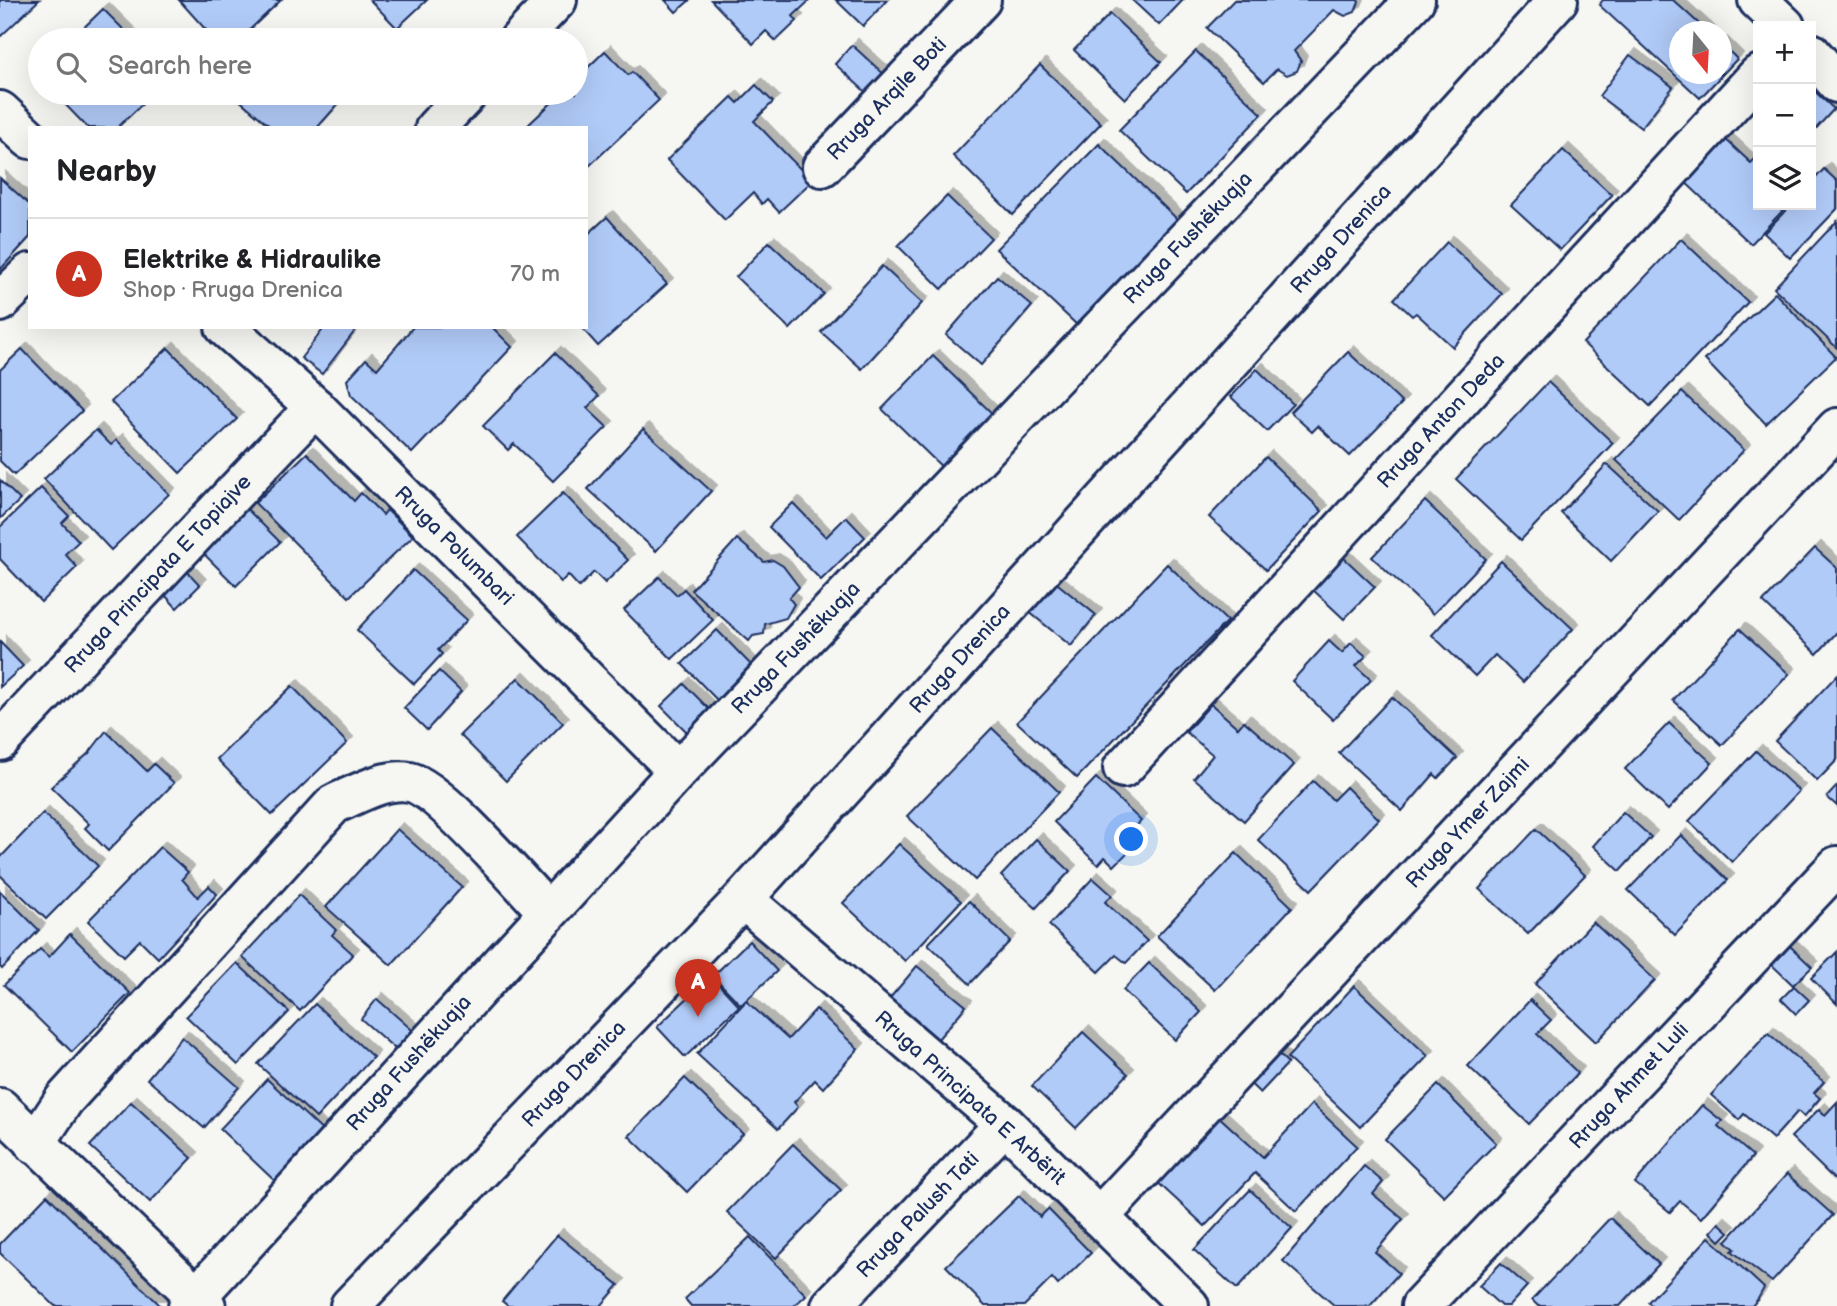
<!DOCTYPE html>
<html lang="en">
<head>
<meta charset="utf-8">
<style>
  body { margin:0; font-family:"Balsamiq Sans",sans-serif; background:#f6f6f6; color:#202124 }
  .controls { position:absolute; right:21px; top:21px; display:grid; overflow:hidden; border-radius:0px; box-shadow:0 7px 28px #0002 }
  .controls button { width:63px; height:63px; display:grid; place-items:center; padding:0; border:0; border-bottom:2px solid #e0e0e0; background:#fff; color:#202124; font:35px sans-serif }
  .compass { position:absolute; left:1669px; top:21px; width:63px; height:63px; border-radius:50%; background:#fff; box-shadow:0 7px 28px #0002; rotate:162deg }
  .you { position:absolute; left:1132px; top:840px; width:24px; height:24px; margin:-18px; border:5px solid #fff; border-radius:50%; background:#1a73e8; box-shadow:0 0 0 10px #1a73e833 }
  .badge { display:grid; place-items:center; width:46px; height:46px; border-radius:50%; background:#c8321e; color:#fff; font-size:23px; font-weight:700 }
  .pin { position:absolute; translate:-50% -58px; filter:drop-shadow(0 2px 4px #0008) }
  .pin::after { content:''; position:absolute; top:37px; width:24px; height:21px; background:inherit; clip-path:polygon(0 0,100% 0,50% 100%) }
  .list { margin:0; padding:0; list-style:none }
  h2 { display:flex; justify-content:space-between; align-items:center; height:91px; margin:0; padding:0 28px; font-size:30px }
  h2 small { font-size:23px; font-weight:400; color:#757577 }
  .list li { display:grid; grid-template-columns:46px 1fr auto; gap:21px; align-items:center; box-sizing:border-box; height:112px; padding:0 28px; border-top:2px solid #e0e0e0 }
  .list b { display:block; font-size:26px; white-space:nowrap }
  .list p { margin:0; font-size:23px; white-space:nowrap; color:#757577 }
  .list em { font-size:23px; font-style:normal; color:#757577 }
  .icon { flex:none; width:38px; height:38px; fill:none; stroke:currentColor; stroke-width:2; stroke-linecap:round; stroke-linejoin:round }
  .map { position:relative; flex:none; width:1837px; height:1306px; overflow:hidden }
  .search { position:absolute; background:#fff; box-shadow:0 7px 28px #0002; left:28px; top:28px; width:560px; height:77px; display:flex; align-items:center; gap:18px; box-sizing:border-box; padding:0 24px; border-radius:38px; color:#757577; font-size:26px }
  .panel { position:absolute; background:#fff; box-shadow:0 7px 28px #0002; left:28px; top:126px; width:560px; height:203px; border-radius:0px }
  .map>svg:first-child { display:block }
</style>
</head>
<body>
<div class="map">
<svg width="1837" height="1306" viewBox="0 0 1837 1306">
  <defs>
    <filter id="shadow"><feDropShadow dx="6" dy="-6" stdDeviation="0" flood-color="#0004"/></filter>
  </defs>
  <rect width="100%" height="100%" fill="#f6f6f2"/>
  <filter id="ink" filterUnits="userSpaceOnUse"><feTurbulence type="fractalNoise" baseFrequency=".0143" numOctaves="2"/><feDisplacementMap in="SourceGraphic" scale="14" xChannelSelector="R" yChannelSelector="G"/><feConvolveMatrix kernelMatrix="1 2 1 2 8 2 1 2 1" color-interpolation-filters="sRGB"/></filter>
  <g filter="url(#ink)">
    <!-- building -->
    <g fill="#b1cbf8" stroke="#1b2f5e" stroke-width="2" filter="url(#shadow)">
      <path d="M0 0H39L0 37Z"/>
      <path d="M179 0H281L239 40H215Z"/>
      <path d="M370 0H427L397 28Z"/>
      <path d="M665 0H690L676 12Z"/>
      <path d="M711 0H808L809 1 793 16 797 21 776 41 766 31 753 44Z"/>
      <path d="M836 0H887L863 26Z"/>
      <path d="M1132 0H1183L1159 25Z"/>
      <path d="M1234 0H1358L1359 2 1355 12 1345 16 1334 10 1294 51 1301 61 1297 71 1287 75 1277 69 1264 82 1207 28Z"/>
      <path d="M1603 0H1673L1708 32H1680V74H1722V44L1737 59 1700 98 1599 5Z"/>
      <path d="M103 9 134 40H71Z"/>
      <path d="M1110 14 1161 62 1125 99 1074 50Z"/>
      <path d="M852 45 886 76 869 95 835 64Z"/>
      <path d="M605 51 628 75 632 72 659 100 586 169V128H525L562 93H576V79Z"/>
      <path d="M1196 51 1262 114 1186 194 1119 130Z"/>
      <path d="M1630 55 1673 87 1641 128 1599 96Z"/>
      <path d="M1040 65 1101 123 1013 215 953 156Z"/>
      <path d="M756 85 773 102 754 121 812 181 779 212 767 199 762 204 753 193 725 220 667 160 732 97 738 103Z"/>
      <path d="M1811 88 1834 109 1811 134Z"/>
      <path d="M54 93H154L117 128H88Z"/>
      <path d="M241 93H348L317 128H272L237 98Z"/>
      <path d="M1722 136 1751 163 1758 155V205H1788L1751 244 1682 179Z"/>
      <path d="M1099 144 1178 220 1077 325 996 249Z"/>
      <path d="M1563 150 1612 195 1560 250 1511 205Z"/>
      <path d="M1824 169 1837 181V209L1790 258 1764 233 1791 205H1811V183Z"/>
      <path d="M0 178 30 205V237L0 270Z"/>
      <path d="M947 196 991 238 942 289 898 246Z"/>
      <path d="M607 217 667 284 598 346 581 327H586V236Z"/>
      <path d="M1837 221V348L1774 288Z"/>
      <path d="M1681 239 1748 302 1650 406 1583 343Z"/>
      <path d="M769 242 824 294 790 329 736 277Z"/>
      <path d="M1447 242 1502 294 1453 347 1416 313 1412 316 1394 299Z"/>
      <path d="M882 266 922 303 862 369 821 332Z"/>
      <path d="M997 276 1032 306 981 365 946 335Z"/>
      <path d="M1775 293 1836 357 1766 424 1705 360Z"/>
      <path d="M325 327H358L322 374 301 358Z"/>
      <path d="M413 327H492L512 347 412 453 351 395 347 380 366 359 377 369Z"/>
      <path d="M168 348 237 419 180 473 111 402Z"/>
      <path d="M22 349 82 411 14 475 0 461V370Z"/>
      <path d="M1348 352 1402 403 1350 456 1318 426 1312 432 1290 412Z"/>
      <path d="M555 353 599 396 587 408 607 427 553 481 514 444 508 450 483 426Z"/>
      <path d="M933 356 1001 422 950 475 882 409Z"/>
      <path d="M1257 369 1293 404 1267 431 1231 397Z"/>
      <path d="M1548 382 1613 443 1521 540 1456 479Z"/>
      <path d="M1682 392 1744 450 1679 520 1616 460Z"/>
      <path d="M643 429 711 491 656 551 588 489Z"/>
      <path d="M96 430 111 445 117 440 169 494 111 550 44 479Z"/>
      <path d="M307 453 354 501 361 493 383 515 387 510 413 536 349 597 255 503Z"/>
      <path d="M1266 457 1322 511 1266 570 1209 517Z"/>
      <path d="M1607 464 1658 511 1611 561 1561 513Z"/>
      <path d="M0 480 20 500 0 519Z"/>
      <path d="M41 488 69 516 62 523 79 541 65 554 77 567 41 602 0 559V527Z"/>
      <path d="M563 493 628 560 605 583 594 572 579 587 568 575 561 582 517 537Z"/>
      <path d="M1425 501 1486 559 1433 614 1372 557Z"/>
      <path d="M793 503 826 537 846 517 865 537 821 580 769 527Z"/>
      <path d="M245 507 280 542 236 586 201 551Z"/>
      <path d="M737 539 764 562 773 560 783 566 799 587 789 598 794 604 786 618 765 624 764 634 753 636 749 641 691 590Z"/>
      <path d="M1815 548 1837 568V632L1817 654 1763 602Z"/>
      <path d="M1341 555 1375 587 1344 619 1310 587Z"/>
      <path d="M1501 561 1573 629 1523 682 1495 655 1475 676 1432 635Z"/>
      <path d="M1167 564 1227 621 1077 778 1017 722Z"/>
      <path d="M185 569 200 585 177 608 162 592Z"/>
      <path d="M413 570 467 620 438 650 442 654 414 684 357 630Z"/>
      <path d="M659 577 677 595 684 589 713 620 672 659 624 610Z"/>
      <path d="M1053 580 1096 615 1071 646 1028 611Z"/>
      <path d="M1740 629 1789 674 1722 745 1673 700Z"/>
      <path d="M717 630 754 668 719 702 682 664Z"/>
      <path d="M1329 641 1342 653 1351 643 1366 656 1356 666 1371 680 1333 720 1292 681Z"/>
      <path d="M0 642 23 666 0 687Z"/>
      <path d="M439 671 461 692 427 730 404 708Z"/>
      <path d="M1837 675V760L1817 781 1775 741Z"/>
      <path d="M518 678 563 723 506 781 460 735Z"/>
      <path d="M684 684 719 719 690 735 661 706Z"/>
      <path d="M292 686 347 743 272 815 217 759Z"/>
      <path d="M1392 697 1457 758 1438 778 1434 774 1402 811 1339 753Z"/>
      <path d="M1211 704 1238 728 1244 721 1294 765 1244 821 1194 778 1213 755 1186 732Z"/>
      <path d="M1669 723 1712 763 1668 810 1625 769Z"/>
      <path d="M992 728 1059 792 975 880 907 816Z"/>
      <path d="M106 731 147 771 154 764 174 783 108 851 85 828 89 824 51 787 89 753Z"/>
      <path d="M1756 751 1799 791 1732 862 1689 821Z"/>
      <path d="M1096 778 1141 821 1119 844 1128 852 1114 866 1105 857 1098 865 1054 822Z"/>
      <path d="M1313 781 1333 800 1346 787 1379 819 1311 890 1258 840Z"/>
      <path d="M1837 786V806L1827 797Z"/>
      <path d="M1623 812 1651 837 1620 871 1593 846Z"/>
      <path d="M43 813 98 866 46 919 0 875V858Z"/>
      <path d="M397 829 462 887 391 965 326 907Z"/>
      <path d="M1536 829 1585 875 1528 934 1479 889Z"/>
      <path d="M1681 835 1728 880 1675 935 1628 890Z"/>
      <path d="M1036 839 1070 871 1036 908 1001 876Z"/>
      <path d="M899 844 961 901 905 961 843 903Z"/>
      <path d="M160 847 188 872 182 879 198 897 209 886 217 894 158 958 140 940 124 956 88 921Z"/>
      <path d="M1236 853 1292 907 1215 990 1157 936Z"/>
      <path d="M1093 878 1112 895 1105 902 1147 941 1126 963 1116 955 1099 972 1049 925Z"/>
      <path d="M0 891 39 930 2 969 0 967Z"/>
      <path d="M299 895 336 930 332 935 353 954 300 1011 242 957Z"/>
      <path d="M969 901 1010 941 970 984 928 944Z"/>
      <path d="M1593 922 1655 980 1596 1042 1535 984Z"/>
      <path d="M70 934 130 993 72 1052 4 985 40 949 49 957Z"/>
      <path d="M749 941 777 971 741 1005 713 976Z"/>
      <path d="M1790 946 1812 967 1793 985 1772 965Z"/>
      <path d="M1837 952V1004L1811 978Z"/>
      <path d="M237 963 289 1012 238 1065 186 1016Z"/>
      <path d="M1149 963 1201 1012 1175 1040 1123 990Z"/>
      <path d="M917 966 966 1006 938 1039 890 998Z"/>
      <path d="M711 976 739 1006 685 1057 657 1027Z"/>
      <path d="M1354 986 1428 1056 1360 1127 1287 1058Z"/>
      <path d="M1794 986 1809 1000 1796 1014 1781 999Z"/>
      <path d="M377 999 419 1036 402 1055 361 1019Z"/>
      <path d="M1530 1000 1551 1020 1537 1034 1578 1073 1529 1124 1468 1066Z"/>
      <path d="M746 1001 788 1039 816 1009 858 1049 823 1088 815 1080 794 1102 798 1107 778 1129 697 1054Z"/>
      <path d="M315 1004 373 1057 316 1118 258 1064Z"/>
      <path d="M1083 1032 1128 1074 1076 1128 1032 1086Z"/>
      <path d="M1768 1033 1824 1082 1814 1093 1820 1098 1804 1117 1798 1111 1773 1139 1744 1114 1739 1120 1711 1095Z"/>
      <path d="M182 1037 239 1087 204 1128 147 1079Z"/>
      <path d="M1269 1045 1288 1063 1260 1093 1240 1074Z"/>
      <path d="M685 1078 743 1134 687 1192 629 1136Z"/>
      <path d="M267 1079 326 1134 279 1185 220 1129Z"/>
      <path d="M1438 1085 1496 1143 1444 1196 1385 1139Z"/>
      <path d="M131 1102 192 1158 150 1202 90 1146Z"/>
      <path d="M1837 1102V1182L1791 1137 1819 1109 1825 1115Z"/>
      <path d="M1312 1104 1357 1146 1296 1211 1255 1173 1205 1226 1155 1180 1216 1114 1263 1157Z"/>
      <path d="M1702 1105 1722 1121 1718 1126 1753 1156 1701 1218 1680 1201 1670 1212 1635 1183Z"/>
      <path d="M793 1144 841 1190 776 1258 727 1212Z"/>
      <path d="M1364 1166 1383 1182 1373 1194 1403 1219 1375 1252 1399 1273 1370 1306H1335L1283 1261Z"/>
      <path d="M1787 1174 1833 1215 1772 1282 1732 1251 1735 1249 1726 1241Z"/>
      <path d="M1250 1190 1292 1228 1237 1289 1194 1250Z"/>
      <path d="M47 1195 161 1306H55L0 1253V1244Z"/>
      <path d="M1019 1196 1040 1217 1048 1209 1091 1253 1058 1285 1052 1278 1024 1306H985L946 1266Z"/>
      <path d="M1610 1218 1659 1264 1620 1306H1538L1532 1300Z"/>
      <path d="M1719 1223 1729 1232 1720 1241 1711 1232Z"/>
      <path d="M557 1235 619 1285 601 1306H508L502 1301Z"/>
      <path d="M750 1237 806 1295 794 1306H691L685 1299Z"/>
      <path d="M1709 1237 1764 1288 1758 1299 1752 1306H1652L1648 1302Z"/>
      <path d="M1501 1263 1527 1286 1509 1306H1501L1479 1286Z"/>
    </g>
    <g fill="none" stroke-linecap="round" stroke-linejoin="round">
      <!-- street casing -->
      <g stroke="#1b2f5e" stroke-width="44">
        <g id="street">
          <path d="M1758 0 1785 26"/>
          <path d="M519 40 557 0"/>
          <path d="M1811 53 1837 83"/>
          <path d="M0 111 30 139"/>
          <path d="M435 128 468 93"/>
          <path d="M822 167 981 0"/>
          <path d="M0 302 30 273"/>
          <path d="M225 327 315 407 678 771"/>
          <path d="M0 741 315 407"/>
          <path d="M1123 768 1758 75"/>
          <path d="M0 1108 206 1306"/>
          <path d="M35 1144 64 1100 334 804C356 795 385 777 410 782 439 788 523 886 547 911"/>
          <path d="M1099 1217 1837 428"/>
          <path d="M188 1306 678 771 1415 0"/>
          <path d="M831 1306 1005 1124"/>
          <path d="M1421 1306 1837 866"/>
        </g>
      </g>
      <!-- secondary casing -->
      <g stroke="#1b2f5e" stroke-width="44">
        <g id="secondary">
          <path d="M743 899 1005 1124 1189 1306"/>
          <path d="M350 1306 743 899 1558 0"/>
        </g>
      </g>
      <!-- street -->
      <use href="#street" stroke="#f6f6f2" stroke-width="38"/>
      <!-- secondary -->
      <use href="#secondary" stroke="#f6f6f2" stroke-width="38"/>
    </g>
  </g>
  <g text-anchor="middle" dominant-baseline="central" stroke-width="7" stroke-linejoin="round" paint-order="stroke">
    <!-- street labels -->
    <g font-size="21" fill="#1b2f5e" stroke="#f6f6f2">
      <text transform="translate(887 99) rotate(-46)">Rruga Arqile Boti</text>
      <text transform="translate(1188 238) rotate(-46)">Rruga Fushëkuqja</text>
      <text transform="translate(1341 239) rotate(-48)">Rruga Drenica</text>
      <text transform="translate(1441 421) rotate(-47)">Rruga Anton Deda</text>
      <text transform="translate(454 546) rotate(45)">Rruga Polumbari</text>
      <text transform="translate(158 574) rotate(-47)">Rruga Principata E Topiajve</text>
      <text transform="translate(796 648) rotate(-46)">Rruga Fushëkuqja</text>
      <text transform="translate(960 659) rotate(-48)">Rruga Drenica</text>
      <text transform="translate(1468 823) rotate(-47)">Rruga Ymer Zajmi</text>
      <text transform="translate(409 1063) rotate(-48)">Rruga Fushëkuqja</text>
      <text transform="translate(574 1074) rotate(-46)">Rruga Drenica</text>
      <text transform="translate(1629 1086) rotate(-47)">Rruga Ahmet Luli</text>
      <text transform="translate(970 1098) rotate(42)">Rruga Principata E Arbërit</text>
      <text transform="translate(918 1215) rotate(-46)">Rruga Palush Tati</text>
    </g>
  </g>
</svg>
<div class="controls">
<button>+</button>
<button>−</button>
<button><svg class="icon" aria-label="layers" viewBox="0 0 24 24"><path d="M12 4l9 5-9 5-9-5zM3 14l9 5 9-5"/></svg></button>
</div>
<svg class="compass" viewBox="-18 -18 36 36"><path d="M0-13l5 13h-10z" fill="#e53935"/><path d="M0 13l5-13h-10z" fill="#757577"/></svg>
<div class="you"></div>
<div class="pin badge" style="left:698px;top:1017px">A</div>
<div class="search"><svg class="icon" aria-label="search" viewBox="0 0 24 24"><circle cx="10" cy="10" r="6"/><path d="M15 15l6 6"/></svg>Search here</div>
<section class="panel">
<h2>Nearby<small></small></h2>
<ul class="list">
<li><span class="badge">A</span><div><b>Elektrike &amp; Hidraulike</b><p>Shop · Rruga Drenica</p></div><em>70 m</em></li>
</ul>
</section>
</div>
</body>
</html>
